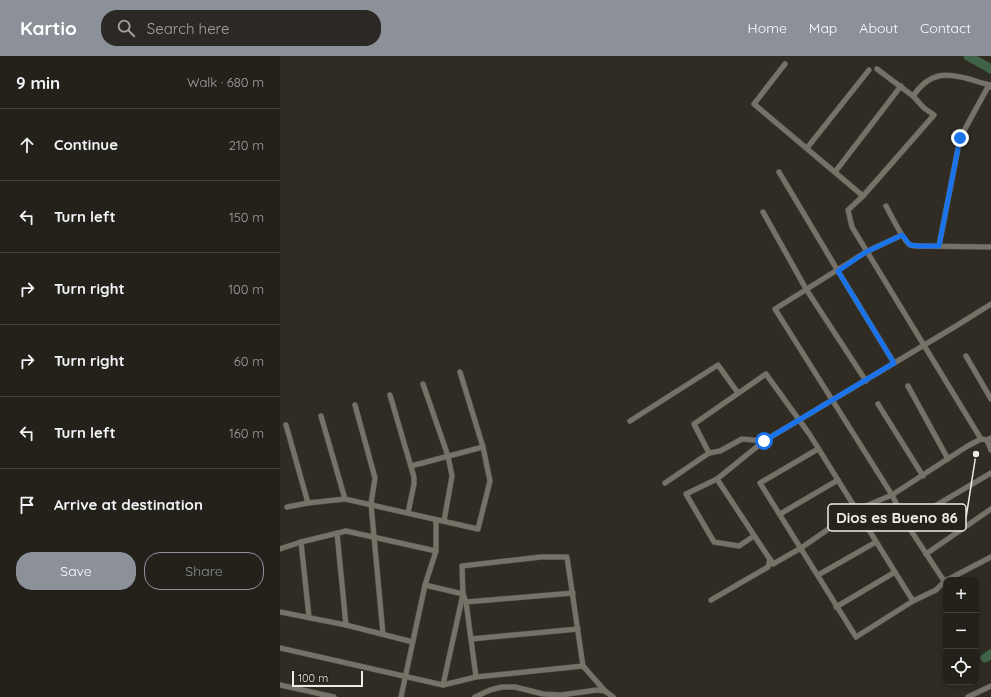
<!DOCTYPE html>
<html lang="en">
<head>
<meta charset="utf-8">
<style>
  body { margin:0; font-family:Quicksand,sans-serif; background:#2c2924; color:#f1f3f6 }
  .controls { position:absolute; right:12px; bottom:12px; display:grid; overflow:hidden; border-radius:8px; box-shadow:0 2px 6px #0003 }
  .controls button { width:36px; height:36px; display:grid; place-items:center; padding:0; border:0; border-bottom:1px solid #413e3a; background:#24211b; color:#f1f3f6; font:20px sans-serif }
  .scale { position:absolute; left:12px; bottom:10px; width:71px; box-sizing:border-box; padding-left:4px; border:2px solid #efece7; border-top:0; font-size:11px; line-height:14px; white-space:nowrap; color:#efece7; -webkit-text-stroke:3px #26231b; paint-order:stroke }
  .stop { position:absolute; width:12px; height:12px; margin:-9px; border:3px solid #1a73e8; border-radius:50%; background:#fff }
  .stop.end { background:#1a73e8; border-color:#fff; box-shadow:0 1px 4px #0008 }
  .list { margin:0; padding:0; list-style:none }
  h2 { display:flex; justify-content:space-between; align-items:center; height:52px; margin:0; padding:0 16px; font-size:17px }
  h2 small { font-size:13px; font-weight:400; color:#a3a3a3 }
  .list li { display:grid; grid-template-columns:26px 1fr auto; gap:12px; align-items:center; box-sizing:border-box; height:72px; padding:0 16px; border-top:1px solid #413e3a }
  .list b { display:block; font-size:15px; white-space:nowrap }
  .list em { font-size:13px; font-style:normal; color:#a3a3a3 }
  .actions { display:flex; gap:8px; padding:12px 16px }
  .actions a { flex:1; padding:9px 0; border:1px solid #8c9099; border-radius:16px; text-align:center; font-size:14px; color:#8c9099 }
  .actions .main { background:#8c9099; color:#fff }
  .icon { flex:none; width:22px; height:22px; fill:none; stroke:currentColor; stroke-width:2; stroke-linecap:round; stroke-linejoin:round }
  .map { position:relative; flex:none; width:711px; height:641px; overflow:hidden }
  header { display:flex; align-items:center; gap:24px; box-sizing:border-box; height:56px; padding:0 20px; background:#8c9099; color:#fff }
  header strong { font-size:19px }
  nav { display:flex; gap:22px; margin-inline-start:auto; font-size:14px }
  .search { width:280px; height:36px; background:#2c2924; display:flex; align-items:center; gap:10px; box-sizing:border-box; padding:0 14px; border-radius:16px; color:#a3a3a3; font-size:15px }
  main { display:flex }
  aside { flex:1; background:#24211b }
  .map>svg:first-child { display:block }
</style>
</head>
<body>
<header>
<strong>Kartio</strong>
<div class="search"><svg class="icon" aria-label="search" viewBox="0 0 24 24"><circle cx="10" cy="10" r="6"/><path d="M15 15l6 6"/></svg>Search here</div>
<nav><a>Home</a><a>Map</a><a>About</a><a>Contact</a></nav>
</header>
<main>
<aside>
<h2>9 min<small>Walk · 680 m</small></h2>
<ul class="list">
<li><svg class="icon" aria-label="ahead" viewBox="0 0 24 24"><path d="M12 20V5M6 11l6-6 6 6"/></svg><div><b>Continue</b></div><em>210 m</em></li>
<li><svg class="icon" aria-label="left" viewBox="0 0 24 24"><path d="M17 20v-9H6M10 6l-5 5 5 5"/></svg><div><b>Turn left</b></div><em>150 m</em></li>
<li><svg class="icon" aria-label="right" viewBox="0 0 24 24"><path d="M7 20v-9h11M14 6l5 5-5 5"/></svg><div><b>Turn right</b></div><em>100 m</em></li>
<li><svg class="icon" aria-label="right" viewBox="0 0 24 24"><path d="M7 20v-9h11M14 6l5 5-5 5"/></svg><div><b>Turn right</b></div><em>60 m</em></li>
<li><svg class="icon" aria-label="left" viewBox="0 0 24 24"><path d="M17 20v-9H6M10 6l-5 5 5 5"/></svg><div><b>Turn left</b></div><em>160 m</em></li>
<li><svg class="icon" aria-label="arrive" viewBox="0 0 24 24"><path d="M6 21V4h12l-3 4 3 4H6"/></svg><div><b>Arrive at destination</b></div></li>
</ul>
<div class="actions"><a class="main">Save</a><a>Share</a></div>
</aside>
<div class="map">
<svg width="711" height="641" viewBox="0 0 711 641">
  <rect width="100%" height="100%" fill="#302c24"/>
  <g fill="none" stroke-linecap="round" stroke-linejoin="round">
    <!-- river -->
    <g stroke="#3e6346" stroke-width="9">
      <path d="M688 0 711 13"/>
      <path d="M705 602 711 598"/>
    </g>
    <!-- street casing -->
    <g stroke="#4c4941" stroke-width="6">
      <g id="street">
        <path d="M505 8 474 48 583 140"/>
        <path d="M597 13 633 40 644 52 654 59 583 140 568 154 572 171 701 383"/>
        <path d="M633 40C649 17 664 16 689 23 696 25 703 28 711 29"/>
        <path d="M527 92 589 14"/>
        <path d="M499 116 558 215 614 307"/>
        <path d="M555 116 621 30"/>
        <path d="M606 150C610 157 624 186 630 189 632 190 637 190 640 190L711 191"/>
        <path d="M483 156 526 233 586 325"/>
        <path d="M622 179 586 196 495 253 612 439 626 467 664 525"/>
        <path d="M659 190 680 82 709 29 711 31"/>
        <path d="M686 300 711 343"/>
        <path d="M143 328 168 400 172 420 164 465"/>
        <path d="M628 330 668 403"/>
        <path d="M110 339 134 421V428L128 457"/>
        <path d="M598 348 643 420"/>
        <path d="M75 349 95 422 91 448 103 578"/>
        <path d="M41 360 65 443"/>
        <path d="M350 365 438 309 458 337"/>
        <path d="M6 369 28 447"/>
        <path d="M707 384 711 394"/>
        <path d="M484 385 676 270 711 248"/>
        <path d="M538 393 480 427 576 581 633 545 656 534 666 524"/>
        <path d="M429 397 414 368 486 318 530 379 633 545"/>
        <path d="M131 410 203 391"/>
        <path d="M437 423 406 438 434 486 459 490 474 480"/>
        <path d="M385 427 429 397 440 395 462 383 484 385 437 423 493 508 521 492 576 454 612 439 686 391 701 383 707 384 711 382"/>
        <path d="M7 451 28 447 65 443 198 473 210 425 203 391 180 316"/>
        <path d="M500 458 558 424"/>
        <path d="M626 467 711 417"/>
        <path d="M57 477 66 569"/>
        <path d="M21 486 29 561"/>
        <path d="M0 493 21 486 66 475 156 495"/>
        <path d="M646 498 711 453"/>
        <path d="M538 519 596 486"/>
        <path d="M667 524 711 501"/>
        <path d="M145 529 183 538 163 629"/>
        <path d="M431 544 488 511 490 503"/>
        <path d="M186 546 293 537"/>
        <path d="M556 551 615 516"/>
        <path d="M0 556 66 569 133 586"/>
        <path d="M191 583 298 573"/>
        <path d="M0 592 163 629 196 621 303 610"/>
        <path d="M196 621 186 546 183 538 182 510 261 501H287L303 610 325 635"/>
        <path d="M0 629 54 641"/>
        <path d="M121 641 145 529 156 495V464"/>
        <path d="M195 641 210 634 222 631H235L263 638 281 639 317 634 325 635 333 641"/>
        <path d="M688 641 711 630"/>
      </g>
    </g>
    <!-- street -->
    <use href="#street" stroke="#767268" stroke-width="5"/>
  </g>
  <g fill="none" stroke-linecap="round" stroke-linejoin="round">
    <!-- route -->
    <path stroke="#1a73e8" stroke-width="5" d="M484 385 614 307 558 215 586 196 622 179 630 189 640 190H659L680 82"/>
  </g>
  <!-- callouts -->
  <path fill="none" stroke="#efece7" stroke-width="1.5" d="M696 398L686 462"/>
  <circle fill="#efece7" stroke="#26231b" stroke-width="1.5" cx="696" cy="398" r="4"/>
  <rect fill="#26231b" stroke="#efece7" stroke-width="1.5" x="548" y="448" width="138" height="27" rx="4"/>
  <g font-size="15" text-anchor="middle" font-weight="bold" fill="#efece7">
    <text x="617" y="467">Dios es Bueno 86</text>
  </g>
</svg>
<div class="controls">
<button>+</button>
<button>−</button>
<button><svg class="icon" aria-label="locate" viewBox="0 0 24 24"><circle cx="12" cy="12" r="6"/><path d="M12 2v4M12 18v4M2 12h4M18 12h4"/></svg></button>
</div>
<div class="scale">100 m</div>
<div class="stop" style="left:484px;top:385px"></div>
<div class="stop end" style="left:680px;top:82px"></div>
</div>
</main>
</body>
</html>
